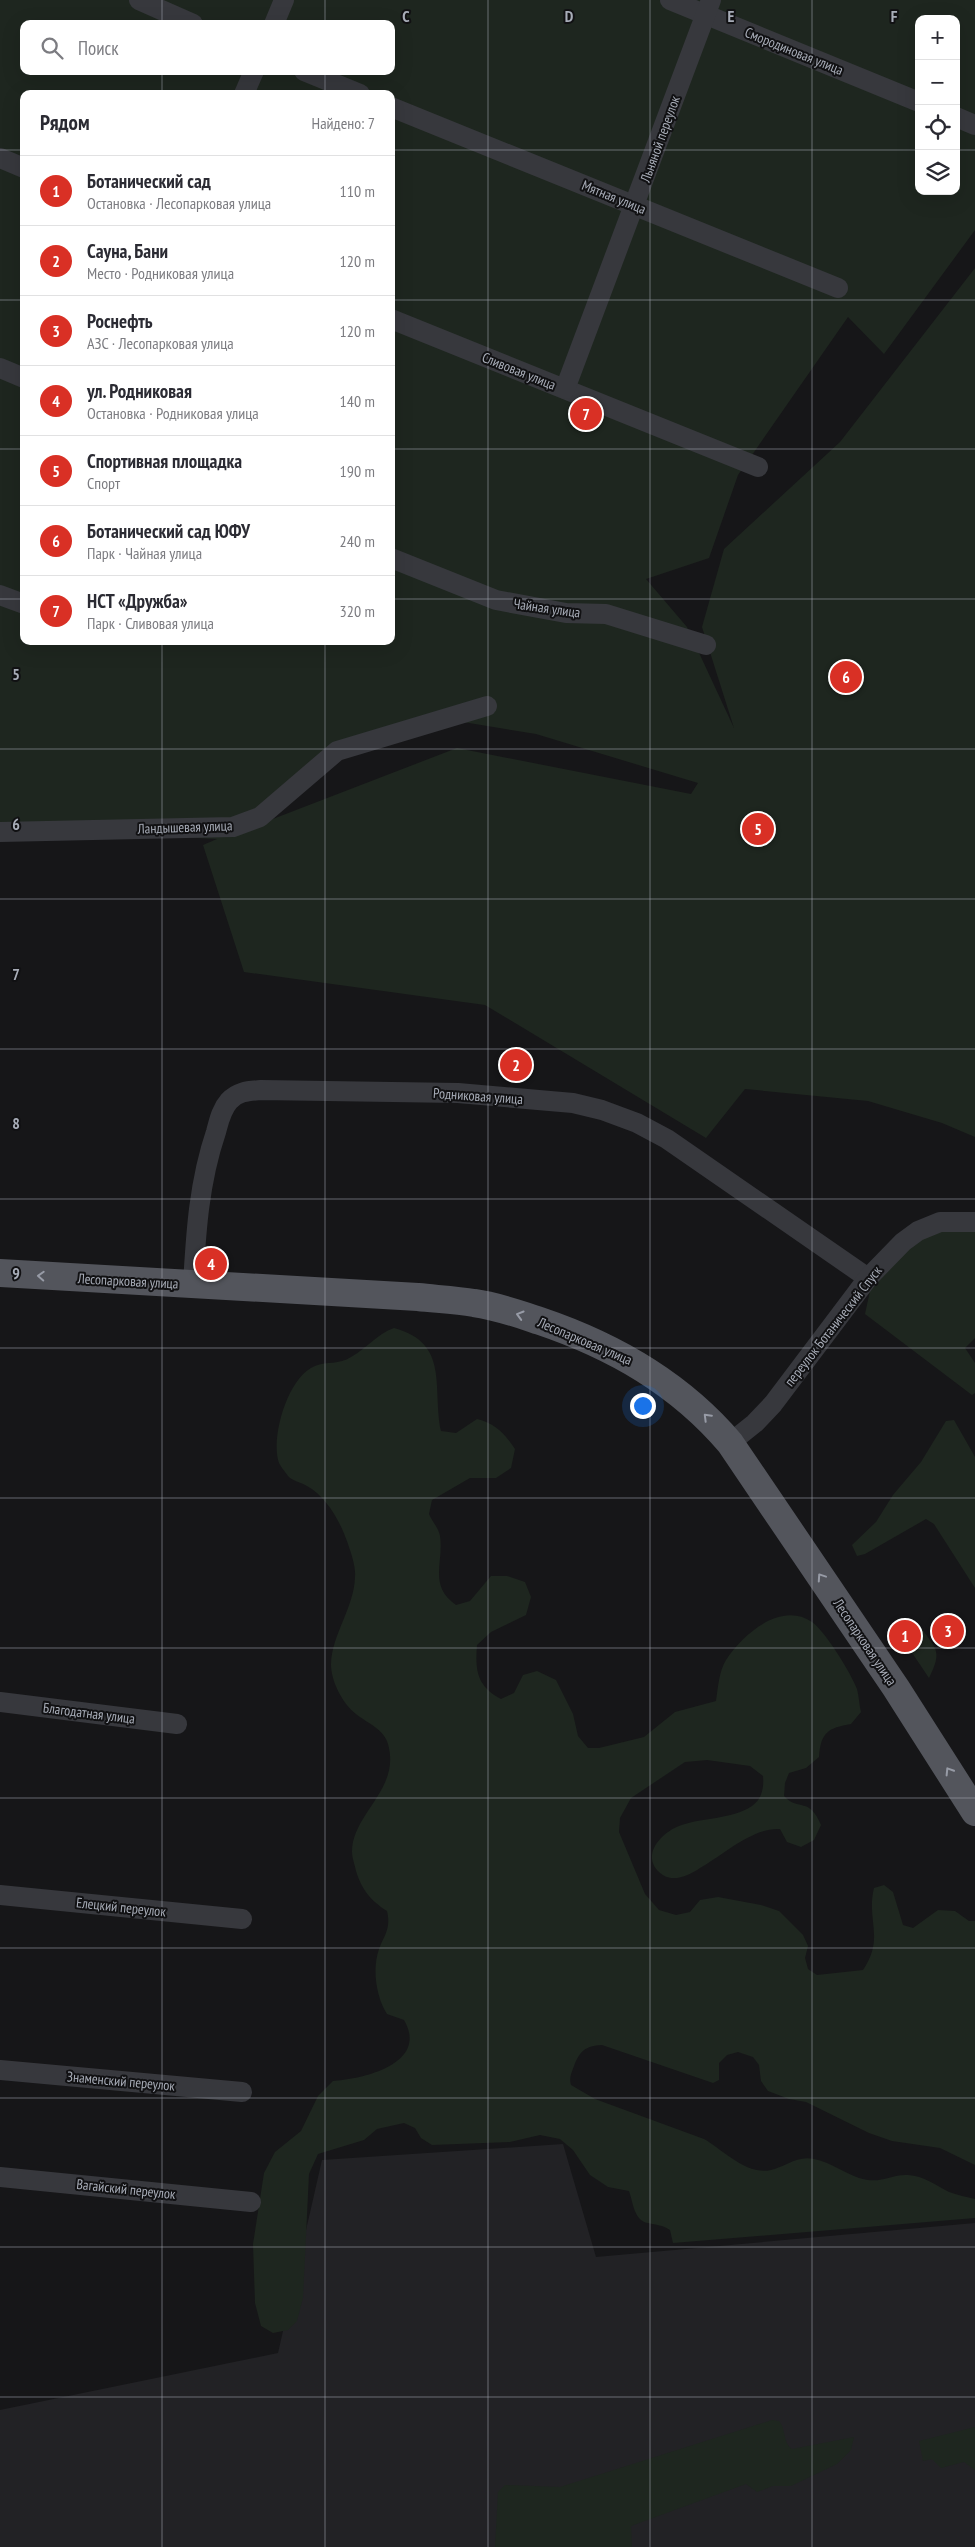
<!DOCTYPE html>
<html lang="ru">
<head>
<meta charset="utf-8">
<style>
  body { margin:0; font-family:"PT Sans Narrow",sans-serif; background:#f2f2f3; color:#2b2b33 }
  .controls { position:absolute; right:15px; top:15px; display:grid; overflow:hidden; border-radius:10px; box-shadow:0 5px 20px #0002 }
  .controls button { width:45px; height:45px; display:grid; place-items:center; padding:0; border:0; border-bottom:1px solid #e1e1e2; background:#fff; color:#2b2b33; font:25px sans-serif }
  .you { position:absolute; left:642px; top:1405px; width:18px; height:18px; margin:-12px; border:4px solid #fff; border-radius:50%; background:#1a73e8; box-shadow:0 0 0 8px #1a73e833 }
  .badge { display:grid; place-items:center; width:32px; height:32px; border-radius:50%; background:#d93025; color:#fff; font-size:16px; font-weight:700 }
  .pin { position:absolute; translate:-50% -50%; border:2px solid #fff; box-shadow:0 1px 5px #0006 }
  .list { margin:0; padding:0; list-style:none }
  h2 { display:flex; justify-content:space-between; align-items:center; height:65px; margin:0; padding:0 20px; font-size:21px }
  h2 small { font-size:16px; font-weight:400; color:#7c7c81 }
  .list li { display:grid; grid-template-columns:32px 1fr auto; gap:15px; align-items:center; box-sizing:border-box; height:70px; padding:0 20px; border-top:1px solid #e1e1e2 }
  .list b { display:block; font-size:19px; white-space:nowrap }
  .list p { margin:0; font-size:16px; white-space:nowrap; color:#7c7c81 }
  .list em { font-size:16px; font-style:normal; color:#7c7c81 }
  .icon { flex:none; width:28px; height:28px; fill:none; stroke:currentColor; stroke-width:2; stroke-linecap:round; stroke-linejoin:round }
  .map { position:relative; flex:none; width:975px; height:2547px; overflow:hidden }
  .search { position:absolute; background:#fff; box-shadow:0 5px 20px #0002; left:20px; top:20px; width:375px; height:55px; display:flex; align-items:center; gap:12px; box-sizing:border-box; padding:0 18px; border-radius:10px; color:#7c7c81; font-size:19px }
  .panel { position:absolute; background:#fff; box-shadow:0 5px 20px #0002; left:20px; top:90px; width:375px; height:555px; border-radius:10px }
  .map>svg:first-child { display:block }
</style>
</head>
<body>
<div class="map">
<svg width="975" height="2547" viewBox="0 0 975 2547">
  <rect width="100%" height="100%" fill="#161618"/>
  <!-- built -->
  <path fill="#222225" d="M563 2144 596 2257 975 2223V2547H0V2410L278 2353 322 2160Z"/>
  <!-- green -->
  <g fill="#1e261f" fill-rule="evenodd">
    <path d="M0 0H975V230L884 354 848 317 738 475 709 558 646 579 687 627 734 728 702 627 724 549 840 442 975 268V1137L942 1123 868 1101 745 1089 706 1138 485 1005 244 972 203 845 217 839 115 834 0 839ZM919 19H956V191H919ZM24 24H391V71H24ZM24 94H391V641H24ZM463 722 536 734 698 783 691 794 457 748 231 835 324 756Z"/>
    <path d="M975 1228V1338L965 1348 975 1363V1393L972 1395 865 1314 870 1291 896 1257 938 1229Z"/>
    <path d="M394 1328C450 1343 432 1387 441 1431L456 1433 477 1419C495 1423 505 1434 515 1449L511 1468 496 1478H470L432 1500 429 1514C432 1521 439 1529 440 1536 444 1563 428 1585 456 1605L470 1601 491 1576H507L525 1582 531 1597 526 1615 491 1632 477 1645C475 1671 477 1686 501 1699L514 1693 523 1675 537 1671 556 1680 573 1714 578 1736 588 1748H599L644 1737 675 1712 716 1701C718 1688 719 1671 726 1660 743 1634 781 1601 812 1622 825 1631 851 1673 857 1689 859 1696 859 1705 861 1712L851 1724C828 1728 821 1732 819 1757L806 1768 789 1773 785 1783 784 1796C799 1812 809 1796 821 1825L814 1840 801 1847 787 1842 780 1829C753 1827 723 1855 700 1868 688 1876 671 1884 659 1872 641 1855 661 1833 679 1826 702 1817 731 1820 752 1806 762 1799 764 1788 763 1776L750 1766 707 1760 685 1762 631 1798 620 1818 619 1832 645 1894 659 1910 676 1915 690 1912 700 1900 718 1897 761 1905 779 1911 803 1935 808 1946 805 1958 808 1969 817 1975 863 1970C885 1937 866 1921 874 1888L884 1885 893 1892 903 1925 913 1928 938 1910 955 1911 969 1921H975V2165L940 2148 892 2141 869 2133 806 2102 789 2099 768 2091 761 2081 759 2065 753 2057 738 2052 727 2055 719 2063V2080L713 2083 602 2045C585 2046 580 2051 574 2066 571 2074 569 2078 571 2085L595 2099 704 2139C722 2149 747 2176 771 2170 785 2167 797 2155 814 2159 830 2162 844 2173 859 2178 881 2185 890 2174 908 2175 924 2176 935 2185 949 2192 957 2195 967 2197 975 2199V2218L673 2243 670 2230C662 2225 657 2225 648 2223 634 2221 633 2202 629 2191L608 2187 590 2175 573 2150 560 2139 540 2135 510 2142 432 2145 421 2138 415 2128 404 2123 377 2129 364 2140 318 2154 309 2174 303 2298 297 2321 288 2330 273 2333 261 2326 255 2303 253 2244 264 2173 275 2152 301 2131 318 2096 333 2081C365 2079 429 2063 404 2020L387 2014C376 1997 372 1969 379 1949 385 1934 391 1928 387 1911 370 1900 362 1890 356 1871 355 1865 352 1858 352 1852 352 1813 401 1790 388 1744 384 1729 367 1723 356 1714 342 1703 331 1681 331 1664 332 1634 354 1608 355 1577 356 1567 351 1553 348 1544 341 1523 327 1497 307 1486 301 1482 292 1481 288 1476 285 1472 281 1467 279 1463 270 1438 288 1376 315 1366 327 1361 339 1365 351 1357 367 1348 377 1334 394 1328Z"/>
    <path d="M954 1420 975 1457V1588L934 1524 926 1519 865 1554 857 1556 852 1545 876 1522 893 1495 921 1462 946 1421Z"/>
    <path d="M904 1622 920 1626C936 1650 943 1650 929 1678L894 1626Z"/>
    <path d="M772 2420 779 2421C786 2429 783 2443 792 2449L854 2437 851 2450 837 2464 791 2486H773L757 2492 746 2484 631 2526 632 2547H495L498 2492 505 2485 560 2487Z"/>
    <path d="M975 2427V2470L964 2462 941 2468 932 2459 923 2461 919 2441Z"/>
  </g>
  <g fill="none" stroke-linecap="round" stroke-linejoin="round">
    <!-- minor -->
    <g stroke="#37383d" stroke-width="20">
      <path d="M139 0 193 24"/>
      <path d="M670 0 919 102"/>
      <path d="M274 24 284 0"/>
      <path d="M304 71 360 94"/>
      <path d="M244 94 254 71"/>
      <path d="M391 107 838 288"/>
      <path d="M956 117 975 125"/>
      <path d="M0 158 24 168"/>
      <path d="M391 319 758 467"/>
      <path d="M0 368 24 378"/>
      <path d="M565 389 711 0"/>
      <path d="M391 558 496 600 566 613 606 614 706 645"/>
      <path d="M0 595 24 604"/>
      <path d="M0 832 233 827 260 817 337 751 487 706"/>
      <path d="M193 1284C196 1232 199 1182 216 1132 219 1121 221 1110 229 1101 238 1091 249 1091 261 1090L458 1093 573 1103 602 1110 637 1123 667 1139 868 1278"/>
      <path d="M730 1443 755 1423 773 1404 868 1278 903 1242 918 1231 940 1222H975"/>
      <path d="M0 1702 177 1724"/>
      <path d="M0 1895 242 1919"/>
      <path d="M0 2070 242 2092"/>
      <path d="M0 2177 251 2202"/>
    </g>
    <!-- primary -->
    <path stroke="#53555c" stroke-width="28" d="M0 1273 418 1297C436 1299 456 1300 474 1303 497 1306 519 1314 540 1321 614 1346 679 1383 730 1443L896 1688 975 1812"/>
  </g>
  <!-- one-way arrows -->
  <defs><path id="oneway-chevron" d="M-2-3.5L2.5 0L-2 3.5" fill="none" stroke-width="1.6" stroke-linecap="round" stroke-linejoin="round" transform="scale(1.25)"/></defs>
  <g stroke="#979ba6">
    <use href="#oneway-chevron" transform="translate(41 1276) rotate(-177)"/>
    <use href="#oneway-chevron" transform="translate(520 1315) rotate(-164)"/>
    <use href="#oneway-chevron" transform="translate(707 1417) rotate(-135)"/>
    <use href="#oneway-chevron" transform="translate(821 1577) rotate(-124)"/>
    <use href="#oneway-chevron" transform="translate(949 1771) rotate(-122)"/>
  </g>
  <!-- grid -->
  <path fill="none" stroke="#a8adb8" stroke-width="1" stroke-opacity="0.55" d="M162 0V24M325 0V24M488 0V2547M650 0V2547M812 0V2547M162 71V94M325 71V94M0 150H24M391 150H919M956 150H975M0 300H24M391 300H975M0 449H24M391 449H975M0 599H24M391 599H975M162 641V2547M325 641V2547M0 749H975M0 899H975M0 1049H975M0 1199H975M0 1348H975M0 1498H975M0 1648H975M0 1798H975M0 1948H975M0 2098H975M0 2247H975M0 2397H975"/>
  <g text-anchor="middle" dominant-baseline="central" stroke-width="4" stroke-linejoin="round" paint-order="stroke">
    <!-- street labels -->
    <g font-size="14" fill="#a8adb8" stroke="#111113">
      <text transform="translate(794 51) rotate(22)">Смородиновая улица</text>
      <text transform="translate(660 139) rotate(-70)">Льняной переулок</text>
      <text transform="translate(614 197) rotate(22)">Мятная улица</text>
      <text transform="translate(519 371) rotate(22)">Сливовая улица</text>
      <text transform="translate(547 608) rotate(8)">Чайная улица</text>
      <text transform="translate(185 827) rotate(-2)">Ландышевая улица</text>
      <text transform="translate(478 1096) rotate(4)">Родниковая улица</text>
      <text transform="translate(128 1281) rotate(3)">Лесопарковая улица</text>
      <text transform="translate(833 1326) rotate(-52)">переулок Ботанический Спуск</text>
      <text transform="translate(585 1341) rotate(23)">Лесопарковая улица</text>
      <text transform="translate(865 1642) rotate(56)">Лесопарковая улица</text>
      <text transform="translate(89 1713) rotate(7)">Благодатная улица</text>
      <text transform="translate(121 1907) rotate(6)">Елецкий переулок</text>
      <text transform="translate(121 2081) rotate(5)">Знаменский переулок</text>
      <text transform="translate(126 2189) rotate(6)">Вагайский переулок</text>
    </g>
  </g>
  <g font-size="16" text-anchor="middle" font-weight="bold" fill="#a8adb8" stroke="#111113" stroke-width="4" stroke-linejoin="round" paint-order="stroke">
    <text x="406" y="22">C</text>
    <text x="569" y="22">D</text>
    <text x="731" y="22">E</text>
    <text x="894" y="22">F</text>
    <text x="16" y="680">5</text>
    <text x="16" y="830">6</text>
    <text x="16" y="980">7</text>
    <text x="16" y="1129">8</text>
    <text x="16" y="1279">9</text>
  </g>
</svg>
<div class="controls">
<button>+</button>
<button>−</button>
<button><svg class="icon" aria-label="locate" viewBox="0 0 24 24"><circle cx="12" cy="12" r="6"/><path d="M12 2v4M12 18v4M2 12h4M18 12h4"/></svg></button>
<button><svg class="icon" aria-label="layers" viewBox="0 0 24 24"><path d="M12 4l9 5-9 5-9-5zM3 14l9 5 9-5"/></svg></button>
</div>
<div class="you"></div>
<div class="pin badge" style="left:905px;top:1636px">1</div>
<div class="pin badge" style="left:516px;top:1065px">2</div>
<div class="pin badge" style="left:948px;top:1631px">3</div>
<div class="pin badge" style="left:211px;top:1264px">4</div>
<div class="pin badge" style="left:758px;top:829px">5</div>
<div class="pin badge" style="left:846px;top:677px">6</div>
<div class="pin badge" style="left:586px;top:414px">7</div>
<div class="search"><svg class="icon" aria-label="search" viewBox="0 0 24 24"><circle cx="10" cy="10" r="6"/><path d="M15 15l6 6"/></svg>Поиск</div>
<section class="panel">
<h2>Рядом<small>Найдено: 7</small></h2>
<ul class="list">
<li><span class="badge">1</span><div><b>Ботанический сад</b><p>Остановка · Лесопарковая улица</p></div><em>110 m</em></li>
<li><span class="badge">2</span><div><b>Сауна, Бани</b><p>Место · Родниковая улица</p></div><em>120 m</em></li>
<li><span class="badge">3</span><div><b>Роснефть</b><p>АЗС · Лесопарковая улица</p></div><em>120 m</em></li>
<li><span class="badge">4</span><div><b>ул. Родниковая</b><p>Остановка · Родниковая улица</p></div><em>140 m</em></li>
<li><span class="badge">5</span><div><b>Спортивная площадка</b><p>Спорт</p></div><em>190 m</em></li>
<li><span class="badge">6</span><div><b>Ботанический сад ЮФУ</b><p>Парк · Чайная улица</p></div><em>240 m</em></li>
<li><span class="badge">7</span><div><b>НСТ «Дружба»</b><p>Парк · Сливовая улица</p></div><em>320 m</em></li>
</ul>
</section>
</div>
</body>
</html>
